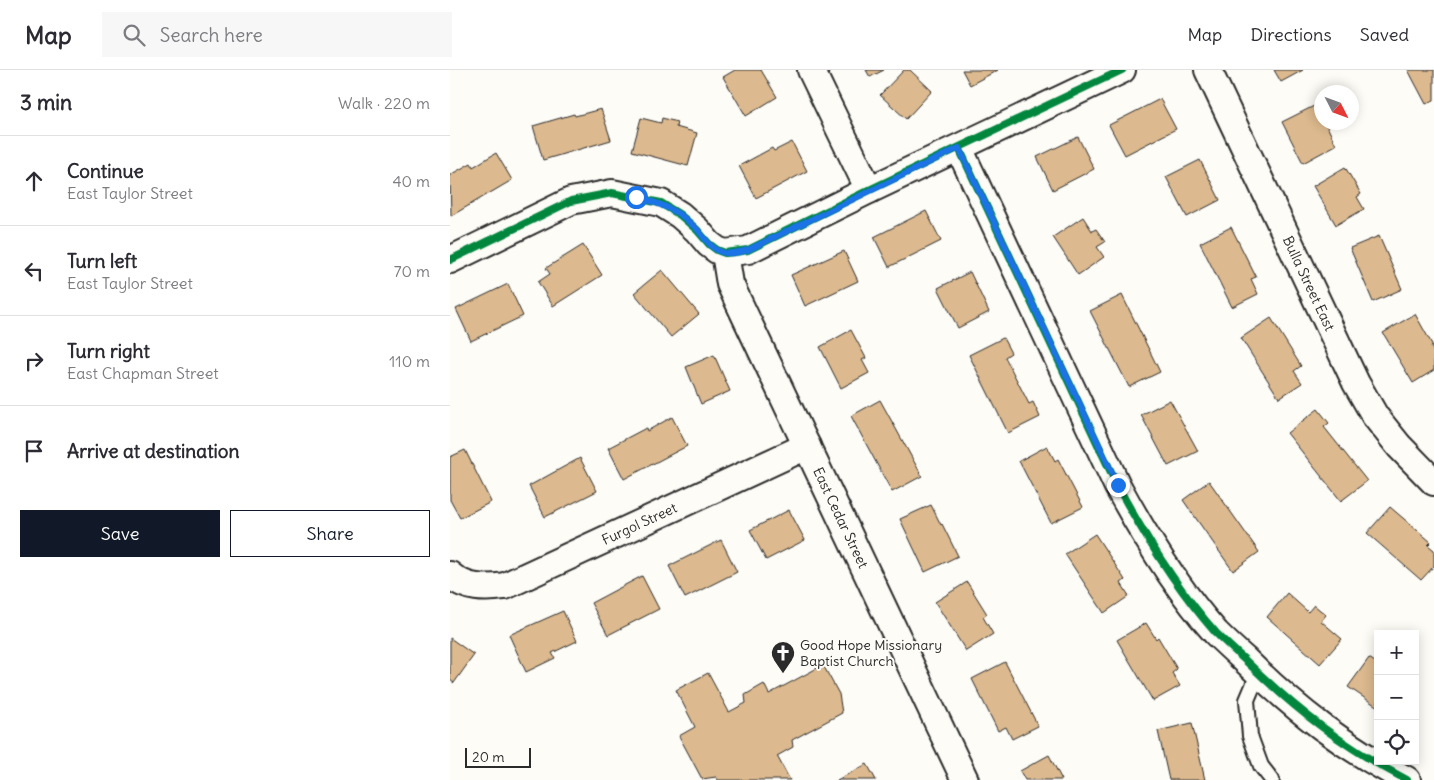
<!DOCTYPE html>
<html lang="en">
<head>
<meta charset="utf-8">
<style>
  body { margin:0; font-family:Delius,sans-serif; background:#f7f7f7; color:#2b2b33 }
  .controls { position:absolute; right:15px; bottom:15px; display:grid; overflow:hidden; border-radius:0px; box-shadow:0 2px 12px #0003 }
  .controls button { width:45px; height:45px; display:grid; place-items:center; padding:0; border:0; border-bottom:1px solid #e1e1e2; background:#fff; color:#2b2b33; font:25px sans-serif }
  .compass { position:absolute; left:864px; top:15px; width:45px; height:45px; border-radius:50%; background:#fff; box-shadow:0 2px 12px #0003; rotate:132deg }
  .scale { position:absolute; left:15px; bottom:12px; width:66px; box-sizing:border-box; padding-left:5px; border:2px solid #2b2b2b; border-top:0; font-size:14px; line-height:18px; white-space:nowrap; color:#2b2b2b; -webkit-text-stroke:4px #fdfcf7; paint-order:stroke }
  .stop { position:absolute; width:15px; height:15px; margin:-11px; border:4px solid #1a73e8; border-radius:50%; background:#fff }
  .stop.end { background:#1a73e8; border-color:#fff; box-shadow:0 1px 5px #0008 }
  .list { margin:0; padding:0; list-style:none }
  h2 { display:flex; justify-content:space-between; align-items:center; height:65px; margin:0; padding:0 20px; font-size:21px }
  h2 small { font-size:16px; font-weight:400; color:#7c7c81 }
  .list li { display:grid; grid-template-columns:32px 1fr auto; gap:15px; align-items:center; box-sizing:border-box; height:90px; padding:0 20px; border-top:1px solid #e1e1e2 }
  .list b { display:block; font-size:19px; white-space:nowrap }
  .list p { margin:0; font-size:16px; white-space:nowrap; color:#7c7c81 }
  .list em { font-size:16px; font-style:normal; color:#7c7c81 }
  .actions { display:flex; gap:10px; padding:15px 20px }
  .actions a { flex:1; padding:11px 0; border:1px solid #111827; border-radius:0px; text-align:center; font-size:18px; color:#111827 }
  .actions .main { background:#111827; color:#fff }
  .icon { flex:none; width:28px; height:28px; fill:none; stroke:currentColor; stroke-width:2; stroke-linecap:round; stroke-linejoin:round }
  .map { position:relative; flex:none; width:984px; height:710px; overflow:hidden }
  header { display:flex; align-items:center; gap:30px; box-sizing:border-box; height:70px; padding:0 25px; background:#fff; border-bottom:1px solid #e1e1e2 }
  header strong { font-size:24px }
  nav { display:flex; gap:28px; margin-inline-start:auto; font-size:18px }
  .search { width:350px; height:45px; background:#f7f7f7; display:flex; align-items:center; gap:12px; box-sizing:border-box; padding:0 18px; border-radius:0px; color:#7c7c81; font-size:19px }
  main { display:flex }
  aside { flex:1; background:#fff }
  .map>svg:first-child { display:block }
</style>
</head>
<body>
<header>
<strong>Map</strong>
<div class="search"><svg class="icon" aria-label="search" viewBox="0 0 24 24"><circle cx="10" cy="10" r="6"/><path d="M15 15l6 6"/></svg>Search here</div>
<nav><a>Map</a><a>Directions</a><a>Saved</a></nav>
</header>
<main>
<aside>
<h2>3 min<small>Walk · 220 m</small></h2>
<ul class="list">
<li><svg class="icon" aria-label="ahead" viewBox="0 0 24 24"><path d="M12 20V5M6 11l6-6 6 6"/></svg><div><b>Continue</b><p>East Taylor Street</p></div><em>40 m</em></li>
<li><svg class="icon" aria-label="left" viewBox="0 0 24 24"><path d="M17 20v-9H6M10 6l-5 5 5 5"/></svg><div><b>Turn left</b><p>East Taylor Street</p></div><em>70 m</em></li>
<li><svg class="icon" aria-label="right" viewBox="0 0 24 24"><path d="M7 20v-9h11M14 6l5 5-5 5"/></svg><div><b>Turn right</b><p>East Chapman Street</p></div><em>110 m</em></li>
<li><svg class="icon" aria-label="arrive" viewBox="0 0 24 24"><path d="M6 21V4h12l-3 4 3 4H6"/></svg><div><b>Arrive at destination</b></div></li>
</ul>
<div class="actions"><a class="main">Save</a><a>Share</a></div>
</aside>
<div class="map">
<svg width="984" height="710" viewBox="0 0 984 710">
  <rect width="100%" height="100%" fill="#fdfcf7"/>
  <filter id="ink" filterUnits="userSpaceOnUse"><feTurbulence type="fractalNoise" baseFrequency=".02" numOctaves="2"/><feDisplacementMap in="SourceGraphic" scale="10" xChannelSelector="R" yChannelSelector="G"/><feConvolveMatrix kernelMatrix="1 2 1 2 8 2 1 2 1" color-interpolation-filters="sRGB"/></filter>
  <g filter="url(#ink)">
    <!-- building -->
    <g fill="#dcb98e" stroke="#2b2b2b">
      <path d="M285 0H311L327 27 296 46 273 7Z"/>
      <path d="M416 0H434L420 7Z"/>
      <path d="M454 0H460L482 21 456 49 430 25Z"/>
      <path d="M512 0H548L520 15Z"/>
      <path d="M824 0H853L831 12Z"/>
      <path d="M958 0H984V30L976 34Z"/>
      <path d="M710 29 726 59 675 85 659 55Z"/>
      <path d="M866 35 872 46V52H875L886 75 853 93 832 52Z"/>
      <path d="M151 39 161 70 93 90 83 56 124 44 125 46Z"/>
      <path d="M191 48 211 53 212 48 227 52 226 57 247 63 238 96 182 81Z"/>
      <path d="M628 67 644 99 603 120 587 87Z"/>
      <path d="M342 72 357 101 306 128 289 96 322 78 324 81Z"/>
      <path d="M46 83 62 110 1 146 0 105 21 93 23 97Z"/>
      <path d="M750 90 770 130 737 147 716 107Z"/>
      <path d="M895 97 911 124 907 127 914 139 886 155 863 116Z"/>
      <path d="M476 141 491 171 439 197 424 167Z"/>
      <path d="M633 147 642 161 646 159 655 172 647 177 654 187 628 205 603 167Z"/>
      <path d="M781 157 806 207 801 209 808 224 782 237 750 173Z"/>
      <path d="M929 166 952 219 923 232 900 178Z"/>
      <path d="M133 175 152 205 103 236 88 212 100 204 96 198Z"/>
      <path d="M394 181 408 211 355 236 341 205Z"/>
      <path d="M212 200 249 244 221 267 184 223Z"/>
      <path d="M520 202 539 242 508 258 488 218Z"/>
      <path d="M58 214 73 246 21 271 6 239Z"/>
      <path d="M672 225 710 302 679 317 640 241Z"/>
      <path d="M965 244 983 276 981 277 984 282V300L963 313 933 263Z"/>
      <path d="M821 248 851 296 844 301 852 313 829 328 791 268Z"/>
      <path d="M401 260 416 288 412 290 419 303 391 318 370 277Z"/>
      <path d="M553 268 561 283 555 287 579 334 583 332 590 347 558 363 519 285Z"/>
      <path d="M264 285 280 321 251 334 236 297Z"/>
      <path d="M430 330 472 406 442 422 401 346Z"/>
      <path d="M720 330 748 381 718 396 691 345Z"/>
      <path d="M868 339 879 353 874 357 917 411 891 431 837 363Z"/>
      <path d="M222 347 237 376 174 409 158 378 196 358 197 361Z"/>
      <path d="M597 376 605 391 608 389 633 437 601 453 569 391Z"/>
      <path d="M15 380 41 432 10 448 0 430V387Z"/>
      <path d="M130 388 147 421 95 447 79 416Z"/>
      <path d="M759 411 809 482 783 501 733 430Z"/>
      <path d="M481 435 491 455 492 454 508 486 475 502 450 449Z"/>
      <path d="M940 437 981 472 978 475 984 480V496L971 510 917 463Z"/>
      <path d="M339 440 355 470 316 490 300 460Z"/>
      <path d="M645 464 675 510 671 513 679 526 654 543 615 484Z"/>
      <path d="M271 470 287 502 235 528 219 496Z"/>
      <path d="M192 506 209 539 158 565 141 533Z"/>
      <path d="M517 512 537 544 533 547 543 564 516 581 485 532Z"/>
      <path d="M837 523 858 542 864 535 876 545 871 551 892 569 870 594 817 547Z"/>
      <path d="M113 541 127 571 102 583 105 588 76 602 59 565Z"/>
      <path d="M696 553 706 569 708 567 727 599 722 603 730 616 703 631 667 570Z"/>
      <path d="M0 568 24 585 4 613 0 610Z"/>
      <path d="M919 588 928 594V637L898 617Z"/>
      <path d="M555 592 588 656 562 669 556 657 548 661 522 609Z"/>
      <path d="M373 595 389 624 392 643 342 670 343 677 327 686 340 710H268L266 707 252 709 229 666 245 657 226 620 258 603 279 642 296 633 295 625 314 614 319 624Z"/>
      <path d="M742 653 755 710H719L708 661Z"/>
      <path d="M599 685 612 710H575L570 701Z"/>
      <path d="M417 694 426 710H387Z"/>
    </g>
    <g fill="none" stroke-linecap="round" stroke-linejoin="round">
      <!-- service casing -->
      <g stroke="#2b2b2b" stroke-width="18">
        <path id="service" d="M808 604 797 630 800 666 811 696 822 710"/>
      </g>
      <!-- minor casing -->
      <g stroke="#2b2b2b" stroke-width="30">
        <g id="minor">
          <path d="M361 0 419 120"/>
          <path id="s1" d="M758 0 906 313 925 346 949 376 984 412"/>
          <path d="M509 78 667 415C695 467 727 519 766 563 776 573 786 582 796 591 847 641 894 677 957 710"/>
          <path id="s2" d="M275 183 280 214 515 710"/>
          <path d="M0 190 121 131 162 123 211 133 230 145 247 160 259 174 267 180 275 183 298 180 419 120 672 0"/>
          <path id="s3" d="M0 505C16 519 35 519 55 516L357 376"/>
        </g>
      </g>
      <!-- service -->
      <use href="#service" stroke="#fdfcf7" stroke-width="14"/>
      <!-- minor -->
      <use href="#minor" stroke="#fdfcf7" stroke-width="26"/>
      <!-- cycleway casing -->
      <g stroke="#fdfcf7" stroke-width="11">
        <g id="cycleway">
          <path d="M509 78 667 415C695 467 727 519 766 563 776 573 786 582 796 591 847 641 894 677 957 710"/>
          <path d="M0 190 121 131 162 123 211 133 230 145 247 160 259 174 267 180 275 183 298 180 419 120 672 0"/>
        </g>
      </g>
      <!-- cycleway -->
      <use href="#cycleway" stroke="#00873e" stroke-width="8"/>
    </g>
  </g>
  <g fill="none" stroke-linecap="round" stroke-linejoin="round" filter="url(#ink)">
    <!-- route -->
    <path stroke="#1a73e8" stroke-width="6" d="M186 127C202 131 215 135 229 144 235 148 241 154 247 159 255 168 262 181 275 183 283 184 291 182 298 180L509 78 668 415"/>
  </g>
  <!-- icons -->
  <defs>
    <g id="church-pin" transform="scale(1.25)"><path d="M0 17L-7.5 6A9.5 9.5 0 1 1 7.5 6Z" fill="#2b2b2b" stroke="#fdfcf7"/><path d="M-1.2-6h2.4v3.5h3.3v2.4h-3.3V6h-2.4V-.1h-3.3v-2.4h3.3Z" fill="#fff"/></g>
  </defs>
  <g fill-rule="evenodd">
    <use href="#church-pin" x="333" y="583"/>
  </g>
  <g text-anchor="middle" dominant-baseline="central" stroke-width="4" stroke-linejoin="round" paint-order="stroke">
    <!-- street labels -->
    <g font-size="14" fill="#2b2b2b" stroke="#fdfcf7">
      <text stroke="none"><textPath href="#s1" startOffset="236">Bulla Street East</textPath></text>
      <text stroke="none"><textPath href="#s2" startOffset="290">East Cedar Street</textPath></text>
      <text stroke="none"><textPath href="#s3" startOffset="206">Furgol Street</textPath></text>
    </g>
    <!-- poi labels -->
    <g font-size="14" fill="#2b2b2b" stroke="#fdfcf7" text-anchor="start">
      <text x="350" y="575">Good Hope Missionary<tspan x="350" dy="16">Baptist Church</tspan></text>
    </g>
  </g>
</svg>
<div class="controls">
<button>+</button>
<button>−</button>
<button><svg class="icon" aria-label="locate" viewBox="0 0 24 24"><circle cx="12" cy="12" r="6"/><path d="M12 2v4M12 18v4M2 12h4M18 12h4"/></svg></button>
</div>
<svg class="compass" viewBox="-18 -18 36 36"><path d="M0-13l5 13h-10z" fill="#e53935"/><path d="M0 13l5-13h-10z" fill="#7c7c81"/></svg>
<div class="scale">20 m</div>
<div class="stop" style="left:186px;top:127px"></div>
<div class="stop end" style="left:668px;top:415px"></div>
</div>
</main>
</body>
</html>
